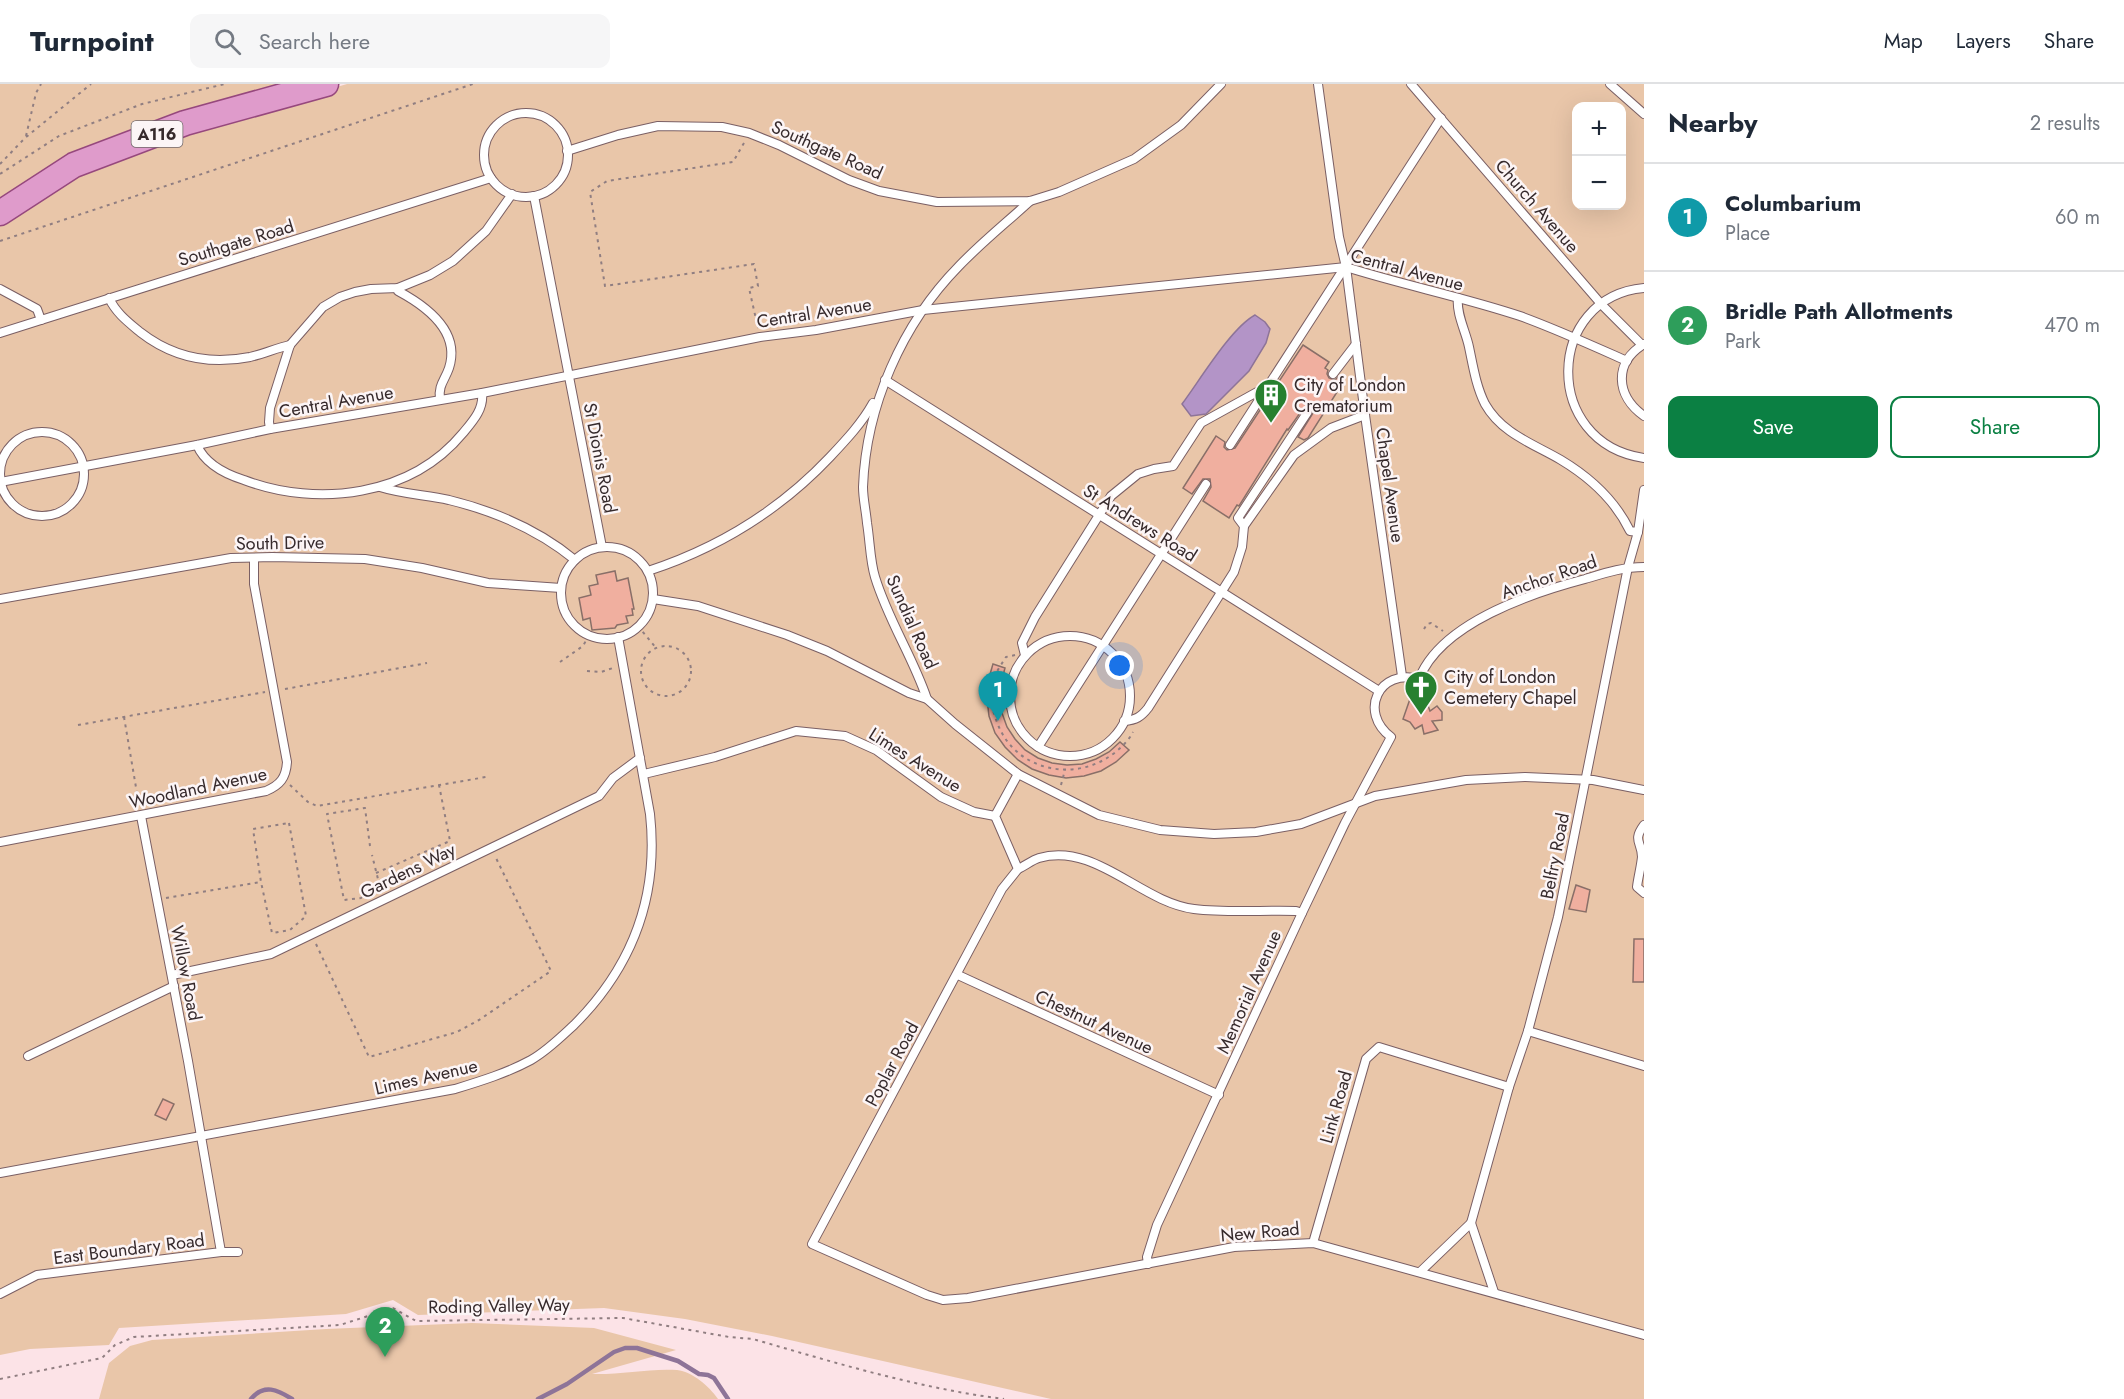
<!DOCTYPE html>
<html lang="en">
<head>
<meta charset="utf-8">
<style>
  body { margin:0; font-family:Jost,sans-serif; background:#f6f6f7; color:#1f2937 }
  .controls { position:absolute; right:18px; top:18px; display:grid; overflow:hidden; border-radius:12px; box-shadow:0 6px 24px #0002 }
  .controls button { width:54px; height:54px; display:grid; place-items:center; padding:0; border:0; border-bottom:2px solid #e0e1e3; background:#fff; color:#1f2937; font:30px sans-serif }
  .you { position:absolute; left:1120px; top:582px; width:21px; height:21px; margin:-15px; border:4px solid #fff; border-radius:50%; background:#1a73e8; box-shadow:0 0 0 9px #1a73e833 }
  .badge { display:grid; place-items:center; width:39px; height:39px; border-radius:50%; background:#0b8043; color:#fff; font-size:20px; font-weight:700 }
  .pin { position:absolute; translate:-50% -50px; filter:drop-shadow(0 2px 3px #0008) }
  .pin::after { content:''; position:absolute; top:32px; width:21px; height:18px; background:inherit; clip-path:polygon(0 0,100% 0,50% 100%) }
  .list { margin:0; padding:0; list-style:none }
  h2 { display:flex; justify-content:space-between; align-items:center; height:78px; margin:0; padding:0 24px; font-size:26px }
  h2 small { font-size:20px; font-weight:400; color:#747a83 }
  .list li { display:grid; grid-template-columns:39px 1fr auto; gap:18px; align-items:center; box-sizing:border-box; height:108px; padding:0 24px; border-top:2px solid #e0e1e3 }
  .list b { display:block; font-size:22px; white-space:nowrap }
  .list p { margin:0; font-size:20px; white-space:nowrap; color:#747a83 }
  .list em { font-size:20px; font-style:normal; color:#747a83 }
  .actions { display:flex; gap:12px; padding:18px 24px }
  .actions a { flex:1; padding:14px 0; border:2px solid #0b8043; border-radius:12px; text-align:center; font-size:21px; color:#0b8043 }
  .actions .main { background:#0b8043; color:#fff }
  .icon { flex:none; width:33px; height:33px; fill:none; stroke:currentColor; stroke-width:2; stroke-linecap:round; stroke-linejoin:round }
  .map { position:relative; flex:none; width:1644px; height:1315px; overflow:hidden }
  header { display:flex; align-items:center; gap:36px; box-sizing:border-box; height:84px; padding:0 30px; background:#fff; border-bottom:2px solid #e0e1e3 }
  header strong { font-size:28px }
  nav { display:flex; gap:33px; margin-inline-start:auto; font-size:21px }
  .search { width:420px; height:54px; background:#f6f6f7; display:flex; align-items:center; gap:15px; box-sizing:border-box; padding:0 21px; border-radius:12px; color:#747a83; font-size:22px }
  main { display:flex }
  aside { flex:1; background:#fff }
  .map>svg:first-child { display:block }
</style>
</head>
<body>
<header>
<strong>Turnpoint</strong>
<div class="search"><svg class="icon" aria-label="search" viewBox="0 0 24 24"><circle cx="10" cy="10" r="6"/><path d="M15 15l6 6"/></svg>Search here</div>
<nav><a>Map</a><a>Layers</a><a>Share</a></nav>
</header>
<main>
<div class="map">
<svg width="1644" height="1315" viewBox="0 0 1644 1315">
  <rect width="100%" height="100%" fill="#fce3e7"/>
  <!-- green -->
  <g fill="#e9c6a9" fill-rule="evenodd">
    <path d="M0 0H304L0 121Z"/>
    <path d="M347 0H1644V1315H1051L772 1252 685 1235 604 1224 418 1231 393 1216 346 1230 119 1244 109 1261 30 1265 0 1271V143L1 140 47 107 163 54ZM1576 22H1622V122H1576Z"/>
    <path d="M472 1239 594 1244 676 1266 592 1290C619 1291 651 1284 677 1286 693 1288 709 1302 718 1315H99L109 1279 130 1262 152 1256 326 1245Z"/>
  </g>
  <!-- water -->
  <path fill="#b394c7" stroke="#8e7498" stroke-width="1.5" d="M1255 231 1265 238 1270 245 1266 259 1249 287 1206 330 1191 332 1182 320C1200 296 1231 244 1255 231Z"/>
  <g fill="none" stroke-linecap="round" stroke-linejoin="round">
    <!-- stream -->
    <g stroke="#8e7498" stroke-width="4.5">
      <path d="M251 1315C264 1299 278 1306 292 1315"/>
      <path d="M538 1315 567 1300 614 1268 625 1264H637L678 1277 699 1290 708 1291 714 1294 728 1315"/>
    </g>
  </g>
  <!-- building -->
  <g fill="#f0af9f" stroke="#896f68" stroke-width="1.5">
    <path d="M1303 261 1329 278 1325 284 1328 286 1327 290 1329 294 1335 296 1338 293 1344 297 1308 354 1304 356 1298 353 1313 329 1308 323 1302 326 1288 346 1287 345 1239 422 1237 421 1229 434 1203 417 1211 403 1210 395H1203L1192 410 1183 404 1216 352 1225 358 1224 363 1227 366 1235 364Z"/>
    <path d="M615 487 617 497 628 494 634 525H632L633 531 626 532 628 539 617 541 615 544 592 546 590 534 583 536 579 514 591 511 589 502 598 500 596 491Z"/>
    <path d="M993 580 1005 584 1001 599 1000 614 1002 629 1007 643 1015 655 1025 666 1038 674 1052 679 1067 681 1082 680 1096 675 1109 668 1120 658 1129 666 1116 678 1101 687 1084 692 1066 694 1049 691 1032 685 1018 676 1005 663 995 649 989 632 987 615 988 597Z"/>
    <path d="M1410 615 1427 619 1430 627 1437 622 1442 628V636L1432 637 1438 646 1424 650 1422 641 1415 645 1410 638 1403 635Z"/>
    <path d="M1576 801 1590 806 1586 828 1569 825Z"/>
    <path d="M1634 855H1644V898H1633Z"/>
    <path d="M163 1015 174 1020 166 1036 155 1031Z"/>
  </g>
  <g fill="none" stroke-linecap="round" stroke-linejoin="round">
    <!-- lane casing -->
    <g stroke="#7a5f64" stroke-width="10">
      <g id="lane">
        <path d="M1318 0 1339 153 1346 183 1365 331 1402 592"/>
        <path d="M1411 0 1602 221 1642 261"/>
        <path d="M1610 0 1644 30"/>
        <circle cx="526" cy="71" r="42"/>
        <path d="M567 67 618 51 658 42 722 43 749 49 779 61 849 96 879 107 937 118 1030 117 1059 108 1134 75 1181 41 1221 0"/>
        <path d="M534 112 602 463"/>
        <path d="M398 204V207C426 222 461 247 449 284 445 296 438 301 440 315"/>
        <path d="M1644 204C1545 213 1541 359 1644 374"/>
        <path d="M0 205 37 225 41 236 491 94"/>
        <path d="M109 214C116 229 128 238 140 248 172 273 210 281 250 273 263 270 277 264 290 261"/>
        <path d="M1458 214C1456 230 1466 248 1469 263 1473 282 1476 302 1485 320 1502 350 1534 360 1561 376 1591 394 1615 416 1630 447L1638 448"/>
        <path d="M0 249 41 236"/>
        <path d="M1644 260C1613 279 1616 312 1644 332"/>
        <path d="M1333 290 1356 260"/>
        <path d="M885 296 1379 607"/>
        <path d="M270 345 269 338 270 324 290 261 323 223 340 213 355 208 371 205 398 204 430 191 453 177 486 147 512 110"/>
        <circle cx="42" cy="390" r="42"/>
        <path d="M197 361C205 380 225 390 244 396 318 424 411 412 463 349 473 337 484 325 482 309"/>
        <path d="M1230 361 1441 34"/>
        <path d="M0 398 197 361 270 345 482 309 760 253 816 246 923 226 1346 183C1403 201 1463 213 1520 232 1556 245 1591 261 1627 277"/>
        <path d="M380 403C402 410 426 411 449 416 494 427 540 447 575 476"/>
        <path d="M1244 442 1294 371 1331 344 1365 331"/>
        <circle cx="607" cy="509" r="46"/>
        <path d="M648 487C718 464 779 427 830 373 846 356 862 339 873 319"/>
        <path d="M0 515 231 474 272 473 365 475 422 484 488 499 561 504"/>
        <path d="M653 515 698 522 787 551 827 567 909 609 927 615 955 640 1018 690 1099 731 1160 746 1214 750 1256 748 1301 740 1375 712 1466 696 1525 693 1593 696 1644 706"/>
        <circle cx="1070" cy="612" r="60"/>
        <path d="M1025 571 1022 559 1035 533 1111 412 1138 390 1154 385 1173 382 1201 339 1257 308 1263 311"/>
        <path d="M927 615C913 573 888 536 875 493 870 477 870 457 867 439 866 427 863 415 863 403 866 322 902 240 959 182 981 159 1006 139 1030 117"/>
        <path d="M1124 637C1136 636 1141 633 1148 624L1234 488 1242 463 1244 442 1238 434 1307 329"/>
        <path d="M1038 663 1206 400"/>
        <path d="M644 690 715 673 796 647 845 652 876 666 941 713 974 728 995 732"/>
        <path d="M1018 690 995 732 1018 785 1002 805 812 1160 927 1211 943 1216 968 1214 1234 1163 1313 1159 1644 1251"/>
        <path d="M1644 741C1632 757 1642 758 1642 773 1641 783 1638 794 1637 803L1644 809"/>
        <path d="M0 758 266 707C280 701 286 694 287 678L254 500V474"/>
        <path d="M1018 785C1025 782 1032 776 1039 774 1096 758 1140 818 1194 825 1227 829 1263 826 1296 827L1302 829"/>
        <path d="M172 891 271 870 599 712 613 694 640 674"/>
        <path d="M958 891 1219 1011"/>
        <path d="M1528 947 1644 982"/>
        <path d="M28 972 174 902"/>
        <path d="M0 1089 455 1005C481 997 507 989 531 976 547 967 561 953 574 941 632 883 659 812 650 730L618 553"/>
        <path d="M1471 1139 1494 1208"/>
        <path d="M1313 1159 1366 975 1379 963 1509 1003"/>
        <path d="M221 1168H238"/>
        <path d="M1148 1180 1147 1173 1157 1141 1302 829 1345 739 1391 653C1358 628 1379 584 1419 595 1441 539 1532 509 1585 495 1605 489 1623 483 1644 483"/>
        <path d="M1420 1188 1471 1139 1509 1003 1528 947 1558 833 1628 483 1638 448 1644 406"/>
        <path d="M0 1210 37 1191 221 1168 188 977 141 732"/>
      </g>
    </g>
    <!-- primary casing -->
    <g stroke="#96487d" stroke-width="27">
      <path id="primary" d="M0 129 74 81 185 39 326 0"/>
    </g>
    <!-- path -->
    <g stroke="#907e81" stroke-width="2" stroke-dasharray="3 4.5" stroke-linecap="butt">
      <path d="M26 52 36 9 41 0"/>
      <path d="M744 59 733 78 607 97 590 108 605 202 754 180 758 202 749 204 758 244"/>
      <path d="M0 80 25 54 91 0"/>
      <path d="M0 90 59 52 142 20 225 0"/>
      <path d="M0 157 473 0"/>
      <path d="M638 542 656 564"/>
      <path d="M1424 545 1427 540 1431 539 1443 547"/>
      <circle cx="666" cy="587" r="25"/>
      <path d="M1015 571 1006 573C1001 581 995 589 993 598 989 611 992 626 997 638 1013 684 1068 698 1107 674 1117 668 1128 658 1133 648"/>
      <path d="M560 578 583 562 589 551"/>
      <path d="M587 587 601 588 613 584"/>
      <path d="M285 605 427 579"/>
      <path d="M124 633 139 721"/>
      <path d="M78 641 265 608"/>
      <path d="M290 701 308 718 317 722 486 693"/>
      <path d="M1061 701 1065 686"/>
      <path d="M289 739 306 832 290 846 272 849 261 798 253 745Z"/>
      <path d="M370 762 365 724 327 730 344 816 361 814 379 799 372 771"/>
      <path d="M376 789 450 757 439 701"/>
      <path d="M166 814 261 798"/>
      <path d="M316 860 369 973 457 948 479 936 551 887 496 774"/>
      <path d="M0 1295 102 1274 115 1261 134 1253 340 1241 393 1224 416 1237 623 1234 729 1253 753 1255C836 1279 918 1304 1004 1315"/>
    </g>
    <!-- lane -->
    <use href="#lane" stroke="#fff" stroke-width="8"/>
    <!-- primary -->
    <use href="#primary" stroke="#df9bcb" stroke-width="24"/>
  </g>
  <!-- icons -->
  <defs>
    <g id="building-pin" transform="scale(1.725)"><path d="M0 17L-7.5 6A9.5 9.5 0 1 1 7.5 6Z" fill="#27802f" stroke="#fcf5f6"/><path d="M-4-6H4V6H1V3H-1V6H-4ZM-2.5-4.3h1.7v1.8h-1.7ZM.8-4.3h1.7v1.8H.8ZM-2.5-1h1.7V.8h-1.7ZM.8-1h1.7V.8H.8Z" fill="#fff"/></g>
    <g id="church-pin" transform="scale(1.725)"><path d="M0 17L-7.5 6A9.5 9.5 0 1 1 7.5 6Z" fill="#27802f" stroke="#fcf5f6"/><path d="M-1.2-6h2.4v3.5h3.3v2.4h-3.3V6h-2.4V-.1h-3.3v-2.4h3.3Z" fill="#fff"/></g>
  </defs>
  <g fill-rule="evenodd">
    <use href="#building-pin" x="1271" y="311"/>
    <use href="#church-pin" x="1421" y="603"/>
  </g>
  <g text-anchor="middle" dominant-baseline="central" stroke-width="5" stroke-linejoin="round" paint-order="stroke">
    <!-- shield labels -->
    <rect fill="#fcf5f6" stroke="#716769" stroke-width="1.5" x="131.5" y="37" width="51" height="26" rx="4.5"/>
    <g font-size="16" font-weight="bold" fill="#362a2c">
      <text x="157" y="50">A116</text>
    </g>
    <!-- street labels -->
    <g font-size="18" fill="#362a2c" stroke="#fcf5f6">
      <text transform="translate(827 66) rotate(24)">Southgate Road</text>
      <text transform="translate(1537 122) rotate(49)">Church Avenue</text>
      <text transform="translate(236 159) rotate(-17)">Southgate Road</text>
      <text transform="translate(1407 186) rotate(15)">Central Avenue</text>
      <text transform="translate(814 229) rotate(-9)">Central Avenue</text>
      <text transform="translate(336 318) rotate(-10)">Central Avenue</text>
      <text transform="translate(600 374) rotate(79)">St Dionis Road</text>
      <text transform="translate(1390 401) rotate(82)">Chapel Avenue</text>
      <text transform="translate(1140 439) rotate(32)">St Andrews Road</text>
      <text transform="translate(280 459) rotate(-1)">South Drive</text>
      <text transform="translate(1549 493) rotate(-19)">Anchor Road</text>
      <text transform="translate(912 538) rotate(66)">Sundial Road</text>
      <text transform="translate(915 676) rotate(32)">Limes Avenue</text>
      <text transform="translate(198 704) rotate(-12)">Woodland Avenue</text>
      <text transform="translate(1555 772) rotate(-79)">Belfry Road</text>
      <text transform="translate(408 787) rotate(-26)">Gardens Way</text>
      <text transform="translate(186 889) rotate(79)">Willow Road</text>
      <text transform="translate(1249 908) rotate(-66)">Memorial Avenue</text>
      <text transform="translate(1094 938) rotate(25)">Chestnut Avenue</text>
      <text transform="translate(892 980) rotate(-62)">Poplar Road</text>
      <text transform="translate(426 993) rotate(-13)">Limes Avenue</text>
      <text transform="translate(1336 1023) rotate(-74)">Link Road</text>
      <text transform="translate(1260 1148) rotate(-5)">New Road</text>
      <text transform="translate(129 1165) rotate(-7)">East Boundary Road</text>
      <text transform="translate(499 1222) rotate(-1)">Roding Valley Way</text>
    </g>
    <!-- poi labels -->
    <g font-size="18" fill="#362a2c" stroke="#fcf5f6" text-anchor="start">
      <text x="1294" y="301">City of London<tspan x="1294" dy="21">Crematorium</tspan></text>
      <text x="1444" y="593">City of London<tspan x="1444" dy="21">Cemetery Chapel</tspan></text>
    </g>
  </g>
</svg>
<div class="controls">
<button>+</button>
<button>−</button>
</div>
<div class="you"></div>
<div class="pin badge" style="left:998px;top:637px;background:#0f9aa8">1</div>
<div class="pin badge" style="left:385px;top:1273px;background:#2e9e5b">2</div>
</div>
<aside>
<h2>Nearby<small>2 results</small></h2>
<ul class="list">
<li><span class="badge" style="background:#0f9aa8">1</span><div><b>Columbarium</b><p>Place</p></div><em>60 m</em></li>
<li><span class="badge" style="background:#2e9e5b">2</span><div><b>Bridle Path Allotments</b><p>Park</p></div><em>470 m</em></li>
</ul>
<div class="actions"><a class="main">Save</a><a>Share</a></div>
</aside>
</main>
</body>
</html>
